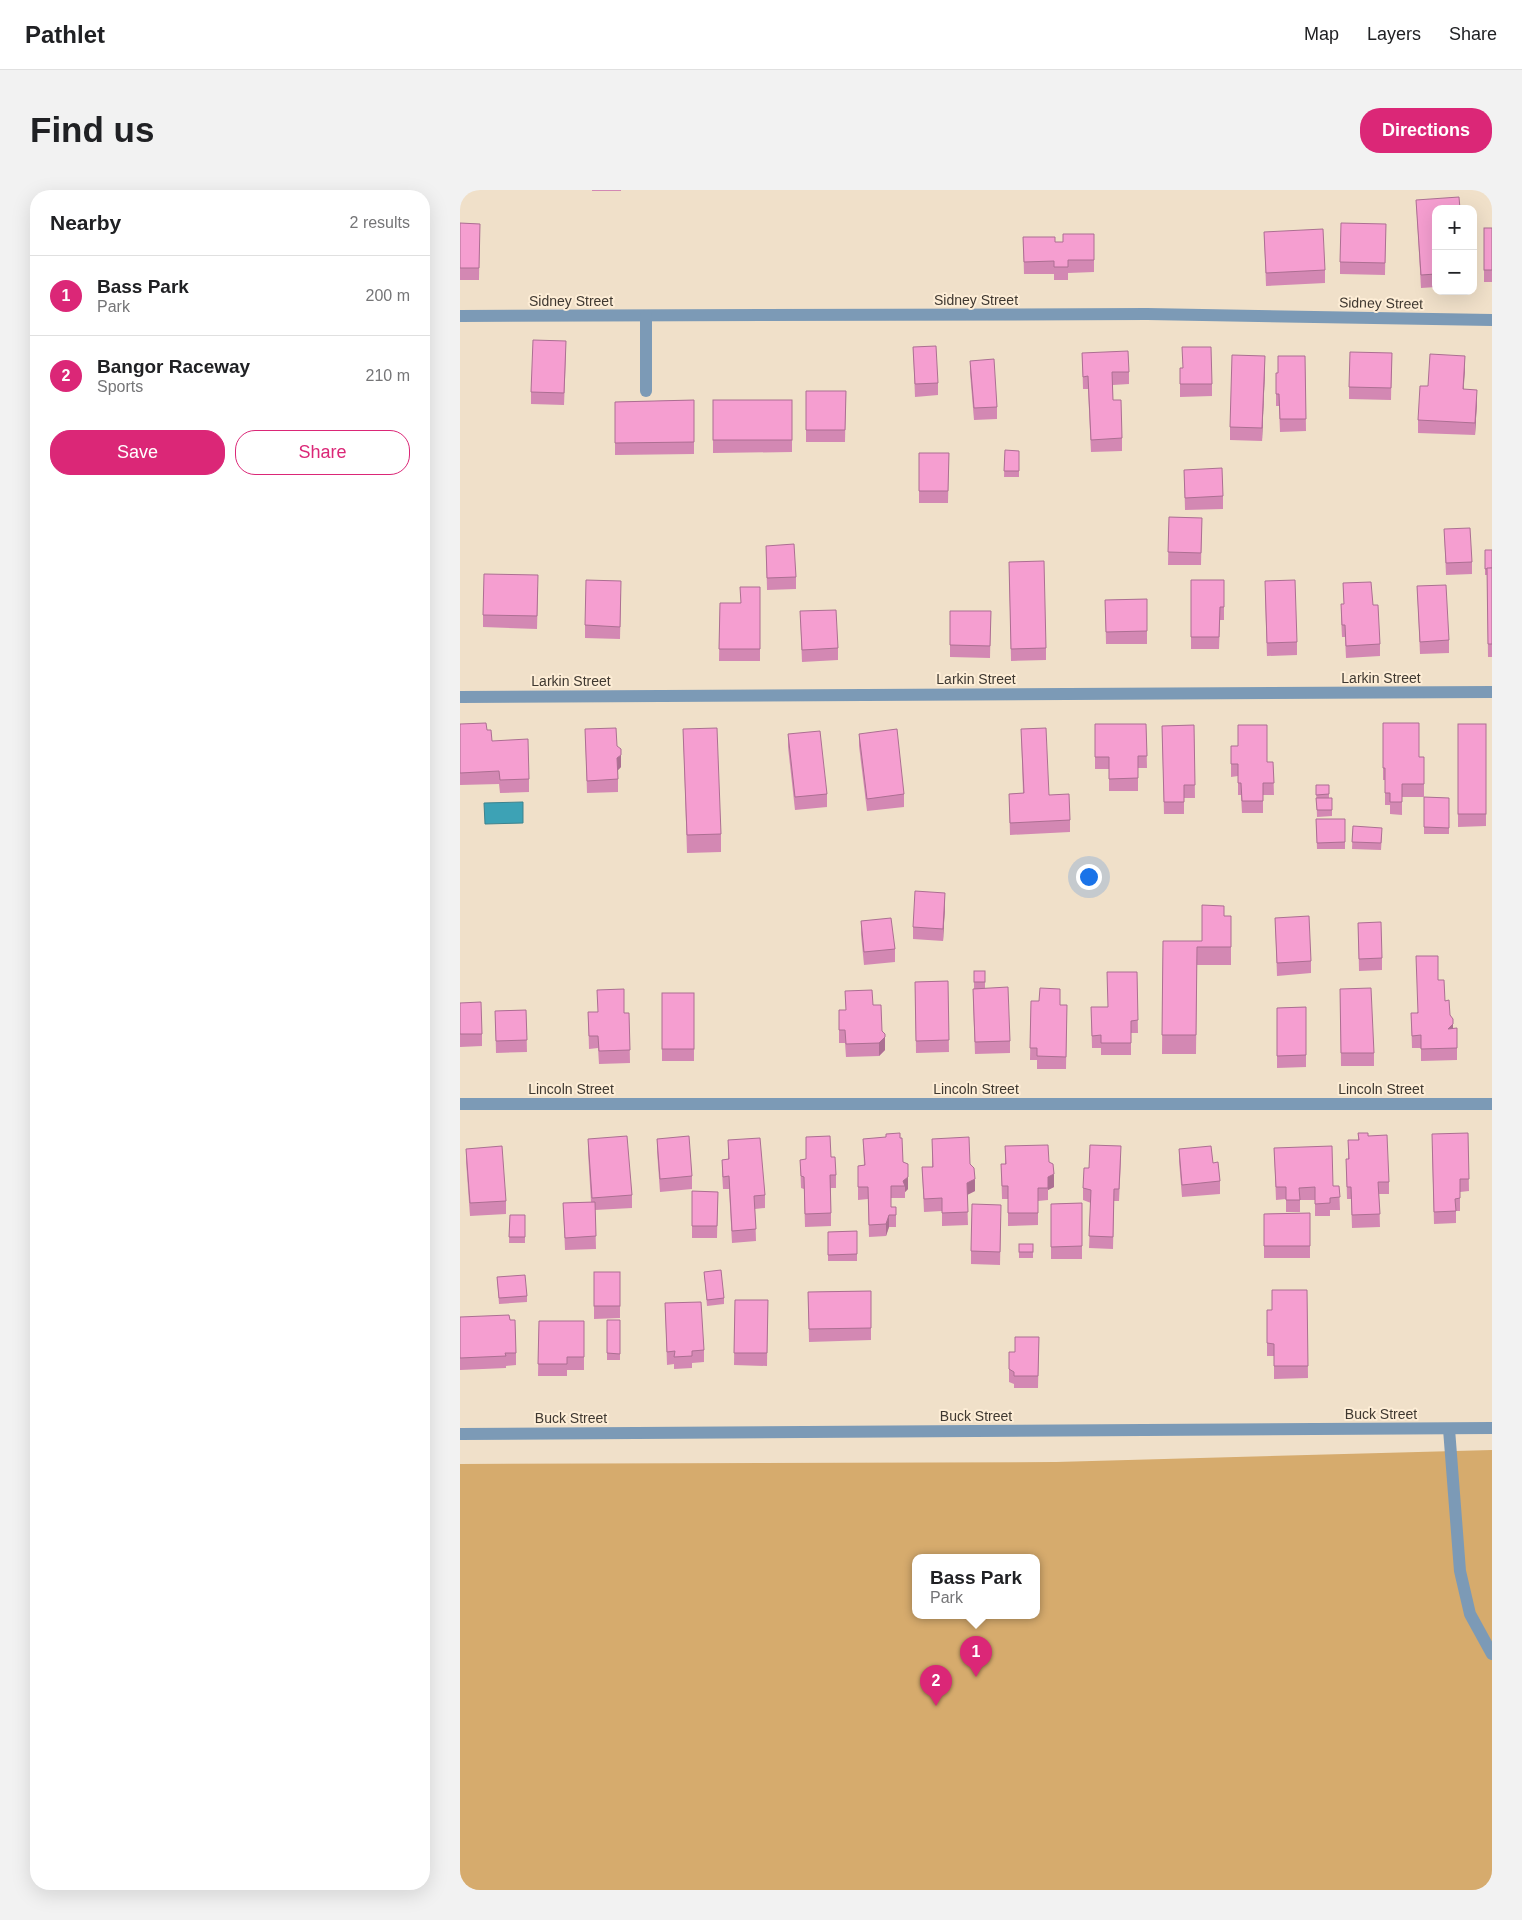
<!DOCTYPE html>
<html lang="en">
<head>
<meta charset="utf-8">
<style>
  body { margin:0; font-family:Helvetica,sans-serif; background:#f2f2f2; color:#202124 }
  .controls { position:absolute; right:15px; top:15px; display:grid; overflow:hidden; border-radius:10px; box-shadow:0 5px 20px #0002 }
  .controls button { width:45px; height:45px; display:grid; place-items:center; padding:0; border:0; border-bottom:1px solid #e0e0e0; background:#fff; color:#202124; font:25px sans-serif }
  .you { position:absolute; left:628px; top:686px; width:18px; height:18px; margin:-12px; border:4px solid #fff; border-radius:50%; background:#1a73e8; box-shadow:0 0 0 8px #1a73e833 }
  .badge { display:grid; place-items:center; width:32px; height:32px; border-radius:50%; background:#db2777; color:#fff; font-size:16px; font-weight:700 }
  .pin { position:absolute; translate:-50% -41px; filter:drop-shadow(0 1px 2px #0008) }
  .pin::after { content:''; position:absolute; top:26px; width:18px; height:15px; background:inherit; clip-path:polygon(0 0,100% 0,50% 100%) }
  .popup { position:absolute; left:452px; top:1364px; width:128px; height:65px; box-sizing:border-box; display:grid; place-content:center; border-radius:10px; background:#fff; filter:drop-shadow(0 1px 4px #0005); font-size:16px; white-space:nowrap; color:#757577 }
  .popup b { font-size:19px; color:#202124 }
  .popup::after { content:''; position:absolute; left:50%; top:100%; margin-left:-10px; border:10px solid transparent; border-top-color:#fff }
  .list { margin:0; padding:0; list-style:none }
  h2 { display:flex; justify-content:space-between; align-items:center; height:65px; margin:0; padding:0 20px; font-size:21px }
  h2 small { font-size:16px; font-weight:400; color:#757577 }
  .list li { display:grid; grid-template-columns:32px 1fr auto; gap:15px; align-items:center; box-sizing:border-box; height:80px; padding:0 20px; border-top:1px solid #e0e0e0 }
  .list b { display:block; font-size:19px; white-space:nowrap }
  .list p { margin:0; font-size:16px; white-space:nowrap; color:#757577 }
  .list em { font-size:16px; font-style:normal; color:#757577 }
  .actions { display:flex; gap:10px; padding:15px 20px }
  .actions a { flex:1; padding:11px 0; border:1px solid #db2777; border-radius:20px; text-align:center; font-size:18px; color:#db2777 }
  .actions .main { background:#db2777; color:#fff }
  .map { position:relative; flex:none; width:1032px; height:1700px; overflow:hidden; border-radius:20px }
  header { display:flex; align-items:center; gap:30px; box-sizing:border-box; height:70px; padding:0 25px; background:#fff; border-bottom:1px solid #e0e0e0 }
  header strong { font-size:24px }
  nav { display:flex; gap:28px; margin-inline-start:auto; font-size:18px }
  .intro { display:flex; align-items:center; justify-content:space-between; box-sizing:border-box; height:120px; padding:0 30px }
  h1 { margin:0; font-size:35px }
  .button { padding:12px 22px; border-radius:20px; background:#db2777; color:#fff; font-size:18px; font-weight:700 }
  main { display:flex; gap:30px; padding:0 30px }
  aside { flex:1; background:#fff; border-radius:20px; box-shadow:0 5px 20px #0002 }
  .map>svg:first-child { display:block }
</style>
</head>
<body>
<header>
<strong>Pathlet</strong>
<nav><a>Map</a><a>Layers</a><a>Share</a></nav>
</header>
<div class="intro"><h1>Find us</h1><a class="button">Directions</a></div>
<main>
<aside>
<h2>Nearby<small>2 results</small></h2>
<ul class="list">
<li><span class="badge">1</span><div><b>Bass Park</b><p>Park</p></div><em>200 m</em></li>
<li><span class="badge">2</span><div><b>Bangor Raceway</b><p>Sports</p></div><em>210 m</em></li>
</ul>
<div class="actions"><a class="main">Save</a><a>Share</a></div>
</aside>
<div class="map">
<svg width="1032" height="1700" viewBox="0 0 1032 1700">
  <rect width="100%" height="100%" fill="#f0e0c9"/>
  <!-- green -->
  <path fill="#d6ab6d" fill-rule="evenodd" d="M1032 1260V1700H0V1274L596 1272ZM456 1368H576V1426H456Z"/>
  <!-- water -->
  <path fill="#3da2b5" stroke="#3e828d" d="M63 612V633L25 634 24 613Z"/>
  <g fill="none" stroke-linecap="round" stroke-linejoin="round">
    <!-- minor -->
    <g stroke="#7c9ab6" stroke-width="12">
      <path d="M0 126 687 124 1032 130"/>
      <path d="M186 126V201"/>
      <path d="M0 507 1032 502"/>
      <path d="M0 914H1032"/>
      <path d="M989 1239 1000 1381 1010 1424 1032 1464"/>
      <path d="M0 1244 1032 1238"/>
    </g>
  </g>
  <!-- wall -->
  <g fill="#d388b3">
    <rect x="132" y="0" width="29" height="1"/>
    <path d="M956 10 976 19V97L961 98Z"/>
    <path d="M0 33 20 34 19 90H0Z"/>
    <path d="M926 34 925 85 880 84V72Z"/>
    <rect x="1024" y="38" width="8" height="54"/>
    <path d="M804 42 865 80V93L806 96Z"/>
    <path d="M634 44V82L608 83V90H594V84H564L563 47 595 52H603Z"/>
    <path d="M453 157 478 193V205L455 207Z"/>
    <path d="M622 163 669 182V194L653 195V210L662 248V261L631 262 628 199H623Z"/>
    <path d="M932 163 931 210 889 209V197Z"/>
    <path d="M106 164 104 215 71 214V202Z"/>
    <path d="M845 166 846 241 820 242 819 216H816V183H818Z"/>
    <path d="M510 171 537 217V229L514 230 510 183Z"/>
    <path d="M720 178H722L752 194V206L720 207Z"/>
    <path d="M1005 178 1003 199 1017 212 1015 245 958 243V230L968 196Z"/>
    <path d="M805 179 802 251 770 250V237Z"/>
    <path d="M346 201H386L385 252H346Z"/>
    <path d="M234 210V264L155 265V212Z"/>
    <path d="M253 210H332V262L253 263Z"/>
    <path d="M545 260 559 261V287H544Z"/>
    <path d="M459 263H489L488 313H459Z"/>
    <path d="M724 280 763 306V319L725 320Z"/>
    <path d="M709 327 742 328 741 375H708Z"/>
    <path d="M984 339 1012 372V384L986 385Z"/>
    <path d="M306 356 336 387V399L307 400Z"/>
    <path d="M1025 360H1032V467H1028L1027 385H1025Z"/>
    <path d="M549 372 586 458V470L551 471Z"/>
    <path d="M731 390H764V430H760L759 459H731Z"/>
    <path d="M883 393 913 415 920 454V466L886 468 885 447H882L881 426V414H884Z"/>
    <path d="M957 396 989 450V463L960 464Z"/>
    <path d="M78 397 77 439 23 437V425Z"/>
    <path d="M300 397V471H259L260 413H280Z"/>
    <path d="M161 404 160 449 125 448V435Z"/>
    <path d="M805 404 837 452V465L807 466Z"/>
    <path d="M687 409V454H646L645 410Z"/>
    <path d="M340 421 378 458V470L342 472Z"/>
    <path d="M490 421H531L530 468 490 467Z"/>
    <path d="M923 533 959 567H964V607H942V625L930 624V615H925V590H923Z"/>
    <path d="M0 534 27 540 32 551 69 589V602L40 603 39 594 0 595Z"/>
    <path d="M635 534H686L687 578H678V601H649V579H635Z"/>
    <path d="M998 534H1026V636L998 637Z"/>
    <path d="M734 535 735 608H724V624H704L702 536Z"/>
    <path d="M125 539 157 556 161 577 158 580V602L127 603Z"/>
    <path d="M223 539 261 644V662L227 663Z"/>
    <path d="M561 539 589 605 610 630V642L550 645 549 604 563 603Z"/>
    <path d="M328 544 367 604V617L335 620 328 557Z"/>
    <path d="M399 544 444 604V617L407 621 399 556Z"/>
    <path d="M771 556 807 572H813L814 605H803V623H782L781 605H778V586L771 587Z"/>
    <path d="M856 595H869V608H872V626L857 627Z"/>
    <path d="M964 607 989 608V644H964Z"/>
    <path d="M856 629H885V659H857Z"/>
    <path d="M893 636 922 644 921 660 892 659Z"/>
    <path d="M485 716 483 751 453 749V737Z"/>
    <path d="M764 726H771V775H737L736 864H702L703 751H742Z"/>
    <path d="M815 728 851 771V783L817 786Z"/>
    <path d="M401 731 435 759V772L404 775 401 744Z"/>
    <path d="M898 733 922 768V780L899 781Z"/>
    <path d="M514 781H525V798L550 851V863L515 864 513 811V799H514Z"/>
    <path d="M677 782 678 843H671V865H641V858H632L631 817H648Z"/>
    <path d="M978 790 993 839 997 858V870L961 871V858H952L951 823H957Z"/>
    <path d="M488 791 489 862 456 863 455 792Z"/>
    <path d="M880 799 914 863V876H881Z"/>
    <path d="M385 801 413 815 422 841 425 856V860L419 866 386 867 385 853H379V820H386Z"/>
    <rect x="202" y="803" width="32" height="68"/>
    <path d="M571 811 600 815H607L606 879H577V870H570Z"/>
    <path d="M0 813 22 844V856L0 857Z"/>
    <path d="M846 817V877L817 878V818Z"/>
    <path d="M66 820 67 862 36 863 35 821Z"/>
    <path d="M128 822 169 823 170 873 139 874 138 858 129 859Z"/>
    <path d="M898 943 908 946 929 992V1004H919L920 1037 892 1038 891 1009H887L886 969H888V950H898Z"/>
    <path d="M1008 943 1009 1001 1000 1002V1021H996V1033L974 1034 972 956Z"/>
    <path d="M440 948 443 972 448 999 445 1002V1008H431V1017H436V1037H429L426 1046 409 1047 408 1009 398 1010V976L404 975 403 949Z"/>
    <path d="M128 949 172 1005V1018L135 1020 136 1059 105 1060 103 1013 131 1012 128 962Z"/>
    <path d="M197 949 232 986V999L200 1002 197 961Z"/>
    <path d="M472 949 510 974 515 1001 507 1005 508 1035 482 1036V1021L464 1022 462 977H472Z"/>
    <path d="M268 950 305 1005V1018L295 1019 296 1051 272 1053 269 999H263L262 982V970L268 969Z"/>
    <path d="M545 956 589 972 594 997 588 1000V1010L578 1011V1035L548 1036V1009H542L541 974H545Z"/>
    <path d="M814 958 873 996H879L880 1020H870V1026H855V1010H840V1022H826V1009L816 1010Z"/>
    <path d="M6 959 46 1011V1024L10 1026 6 971Z"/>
    <path d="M719 959 753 973 760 991V1004L722 1007 719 971Z"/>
    <path d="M371 967 376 985V998H371V1036L345 1037 344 999 341 998 340 970Z"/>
    <path d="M661 969 659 1011H654L653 1059 629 1058 631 1013 623 1010V998L629 978Z"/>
    <path d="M232 1001 258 1002 257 1048H232Z"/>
    <path d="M622 1013V1069H591V1014Z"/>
    <path d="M850 1023V1068H804V1024Z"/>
    <path d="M50 1025H65V1053H49Z"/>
    <path d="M541 1028 540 1075 511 1074V1061Z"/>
    <path d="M397 1041V1071H368V1042Z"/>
    <rect x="559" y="1054" width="14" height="14"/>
    <path d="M134 1082H160V1128L134 1129Z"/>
    <path d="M244 1082 264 1108V1114L247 1116Z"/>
    <path d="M37 1087 67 1106V1112L39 1114Z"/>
    <path d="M847 1100 848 1188 814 1189V1166H807V1120H812Z"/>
    <path d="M411 1101V1150L349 1152 348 1102Z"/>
    <path d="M275 1110H308L307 1176 274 1175Z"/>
    <path d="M205 1113 244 1160V1172L232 1173V1178L214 1179V1174L207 1175Z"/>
    <path d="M0 1127 50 1130 56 1163V1175L46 1176V1178L0 1180Z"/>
    <rect x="147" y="1130" width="13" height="40"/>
    <path d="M79 1131H124V1180H107V1186H78Z"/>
    <path d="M579 1147 578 1198H554V1194L549 1192V1162H555Z"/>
  </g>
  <!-- shaded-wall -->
  <g fill="#ac6f92">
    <path d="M805 166V179L802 251V238Z"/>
    <path d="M1005 166V178L1003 211V199Z"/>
    <path d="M1017 200V212L1015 245V233Z"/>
    <path d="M161 565V577L157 581V568Z"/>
    <path d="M485 703V716L483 751V739Z"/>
    <path d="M993 829V841L988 839Z"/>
    <path d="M425 844V860L419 866V853Z"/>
    <path d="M594 984V997L588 1000V987Z"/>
    <path d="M448 987V999L445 1002V996L443 991Z"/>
    <path d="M515 989V1001L507 1005V993Z"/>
    <path d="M429 1025V1037L426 1046V1034Z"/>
  </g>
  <!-- building -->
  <g fill="#f59ed0" stroke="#ac6f92">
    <path d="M999 7 1000 19H976V84L961 85 956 10Z"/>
    <path d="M0 33 20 34 19 78H0Z"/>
    <path d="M881 33 926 34 925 73 880 72Z"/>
    <rect x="1024" y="38" width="8" height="42"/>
    <path d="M863 39 865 80 806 83 804 42Z"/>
    <path d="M603 44H634V70H608V77H594V71L564 72 563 47H595V52H603Z"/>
    <path d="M73 150 106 151 104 203 71 202Z"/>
    <path d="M476 156 478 193 455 194 453 157Z"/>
    <path d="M722 157H751L752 194H720V178H723Z"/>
    <path d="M668 161 669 182H652L653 210H661L662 248 631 250 628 186 623 187 622 163Z"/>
    <path d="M890 162 932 163 931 198 889 197Z"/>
    <path d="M970 164 1005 166 1003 199 1017 200 1015 233 958 230 960 196H968Z"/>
    <path d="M772 165 805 166 802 238 770 237Z"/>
    <path d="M818 166H845L846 229H820L819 204H816V183H818Z"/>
    <path d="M534 169 537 217 514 218 510 171Z"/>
    <path d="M346 201H386L385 240H346Z"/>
    <path d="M234 210V252L155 253V212Z"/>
    <rect x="253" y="210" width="79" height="40"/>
    <path d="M545 260 559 261V281H544Z"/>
    <path d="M459 263H489L488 301H459Z"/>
    <path d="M762 278 763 306 725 308 724 280Z"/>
    <path d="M709 327 742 328 741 363 708 362Z"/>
    <path d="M1010 338 1012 372 986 373 984 339Z"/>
    <path d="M334 354 336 387 307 388 306 356Z"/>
    <path d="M1025 360H1032V378L1025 379Z"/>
    <path d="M584 371 586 458 551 459 549 372Z"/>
    <path d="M1027 378H1032V454H1028Z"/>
    <path d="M24 384 78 385 77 426 23 425Z"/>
    <path d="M126 390 161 391 160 437 125 435Z"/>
    <path d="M731 390H764V417H760L759 447H731Z"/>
    <path d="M835 390 837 452 807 453 805 391Z"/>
    <path d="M911 392 913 415H918L920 454 886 456 885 435H882L881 414H884L883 393Z"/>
    <path d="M986 395 989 450 960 452 957 396Z"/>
    <path d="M280 397H300V459H259L260 413H281Z"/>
    <path d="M687 409V441L646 442 645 410Z"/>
    <path d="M376 420 378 458 342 460 340 421Z"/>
    <path d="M490 421H531L530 456 490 455Z"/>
    <path d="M26 533 27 540H31L32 551 68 549 69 589 40 590 39 581 0 583V534Z"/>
    <path d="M923 533H959V567H964V594H942V612H930V603H925V578H923Z"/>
    <path d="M635 534H686L687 566H678V588L649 589V567H635Z"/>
    <rect x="998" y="534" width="28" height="90"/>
    <path d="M734 535 735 595H724V612H704L702 536Z"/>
    <path d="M778 535H807V572H813L814 593H803V611H782L781 593H778V574H771V556H778Z"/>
    <path d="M156 538 157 556 161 559V565L157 568 158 589 127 591 125 539Z"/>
    <path d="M257 538 261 644 227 645 223 539Z"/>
    <path d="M586 538 589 605 609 604 610 630 550 633 549 604 564 603 561 539Z"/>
    <path d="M437 539 444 604 407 609 399 544Z"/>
    <path d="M360 541 367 604 335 607 328 544Z"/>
    <path d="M856 595H869V604L856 605Z"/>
    <path d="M964 607 989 608V638L964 637Z"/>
    <path d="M856 608H872V620H857Z"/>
    <path d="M856 629H885V652L857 653Z"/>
    <path d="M893 636 922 638 921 653 892 652Z"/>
    <path d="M455 701 485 703 483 739 453 737Z"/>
    <path d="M742 715 764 716V726H771V757H737L736 845H702L703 751H742Z"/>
    <path d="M849 726 851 771 817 773 815 728Z"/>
    <path d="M431 728 435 759 404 762 401 731Z"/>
    <path d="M921 732 922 768 899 769 898 733Z"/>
    <path d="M956 766H978V790H984L985 811 989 810 990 825 993 829V834L988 839 997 838V858L961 859V845L952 846 951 823H958Z"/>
    <rect x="514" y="781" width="11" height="11"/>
    <path d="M647 782H677L678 830 671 831V853H641V845L632 846 631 817H648Z"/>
    <path d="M488 791 489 850 456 851 455 792Z"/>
    <path d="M548 797 550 851 515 852 513 799Z"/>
    <path d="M580 798 600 799V815H607L606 867 577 866V858H570L571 811H579Z"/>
    <path d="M911 798 914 863H881L880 799Z"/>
    <path d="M164 799V823H169L170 860 139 861 138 846H129L128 822H138L137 800Z"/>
    <path d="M412 800 413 815H421L422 841 425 844V847L419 853 386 854 385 840H379V820H386L385 801Z"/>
    <rect x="202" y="803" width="32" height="56"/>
    <path d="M21 812 22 844H0V813Z"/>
    <path d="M846 817V865L817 866V818Z"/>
    <path d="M66 820 67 850 36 851 35 821Z"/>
    <path d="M440 943V948H442L443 972 448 974V987L443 991 445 996H431V1017H436V1025H429L426 1034 409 1035 408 997H398V976L405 975 403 949 426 947V944Z"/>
    <path d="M898 943H908V946L927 945 929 992H918L920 1024 892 1025 891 997H887L886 969H889L888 950H899Z"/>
    <path d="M1008 943 1009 989H1000V1008L995 1009 996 1021 974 1022 972 944Z"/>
    <path d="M167 946 172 1005 132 1008 128 949Z"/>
    <path d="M229 946 232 986 200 989 197 949Z"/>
    <path d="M370 946 371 967H375L376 985H370L371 1023 345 1024 344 987 341 986 340 970 346 969V947Z"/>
    <path d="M509 947 510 974 514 978 515 989 507 993 508 1022 482 1023V1008L464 1009 462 977H473L472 949Z"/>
    <path d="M300 948 305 1005 294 1006 296 1039 272 1041 269 986 263 987 262 970 269 969 268 950Z"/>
    <path d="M588 955 589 972 593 974 594 984 588 987V998H578V1023H548V996H542L541 974H546L545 956Z"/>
    <path d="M630 955 661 956 659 999H654L653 1047 629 1046 631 1000 623 998 624 978H629Z"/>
    <path d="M42 956 46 1011 10 1013 6 959Z"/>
    <path d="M751 956 753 973 758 972 760 991 722 995 719 959Z"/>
    <path d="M872 956 873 996H879L880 1007 870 1008V1013L855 1014V997L839 998 840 1010H826V997H816L814 958Z"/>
    <path d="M232 1001 258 1002 257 1036H232Z"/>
    <path d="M135 1012 136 1046 105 1048 103 1013Z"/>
    <path d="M622 1013V1056L591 1057V1014Z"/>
    <path d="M512 1014 541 1015 540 1062 511 1061Z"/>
    <path d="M850 1023V1056H804V1024Z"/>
    <path d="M50 1025H65V1047H49Z"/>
    <path d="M397 1041V1064L368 1065V1042Z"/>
    <rect x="559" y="1054" width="14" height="8"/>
    <path d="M261 1080 264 1108 247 1110 244 1082Z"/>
    <rect x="134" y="1082" width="26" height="34"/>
    <path d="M65 1085 67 1106 39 1108 37 1087Z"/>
    <path d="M812 1100H847L848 1176H814V1154L807 1153V1120H812Z"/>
    <path d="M411 1101V1138L349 1139 348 1102Z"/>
    <path d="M275 1110H308L307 1163H274Z"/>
    <path d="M241 1112 244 1160 232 1161V1166L214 1167 215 1161 207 1162 205 1113Z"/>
    <path d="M49 1125 50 1130H55L56 1163H45L46 1166 0 1168V1127Z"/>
    <path d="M147 1130H160V1164L147 1163Z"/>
    <path d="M79 1131H124V1167H107V1174H78Z"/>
    <path d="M555 1147H579L578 1186H554V1182L549 1179V1162H555Z"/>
  </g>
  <g text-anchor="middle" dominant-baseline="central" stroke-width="4" stroke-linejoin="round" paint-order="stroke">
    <!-- street labels -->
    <g font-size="14" fill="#3f3830" stroke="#fdedd6">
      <text x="516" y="110">Sidney Street</text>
      <text x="111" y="111">Sidney Street</text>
      <text transform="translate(921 113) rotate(1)">Sidney Street</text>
      <text x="921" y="488">Larkin Street</text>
      <text x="516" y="489">Larkin Street</text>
      <text x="111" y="491">Larkin Street</text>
      <text x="111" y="899">Lincoln Street</text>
      <text x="516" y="899">Lincoln Street</text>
      <text x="921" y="899">Lincoln Street</text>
      <text x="921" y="1224">Buck Street</text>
      <text x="516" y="1226">Buck Street</text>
      <text x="111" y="1228">Buck Street</text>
    </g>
  </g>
</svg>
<div class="controls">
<button>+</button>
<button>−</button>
</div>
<div class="you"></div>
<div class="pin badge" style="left:516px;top:1487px">1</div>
<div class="popup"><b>Bass Park</b>Park</div>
<div class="pin badge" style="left:476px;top:1516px">2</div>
</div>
</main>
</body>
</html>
